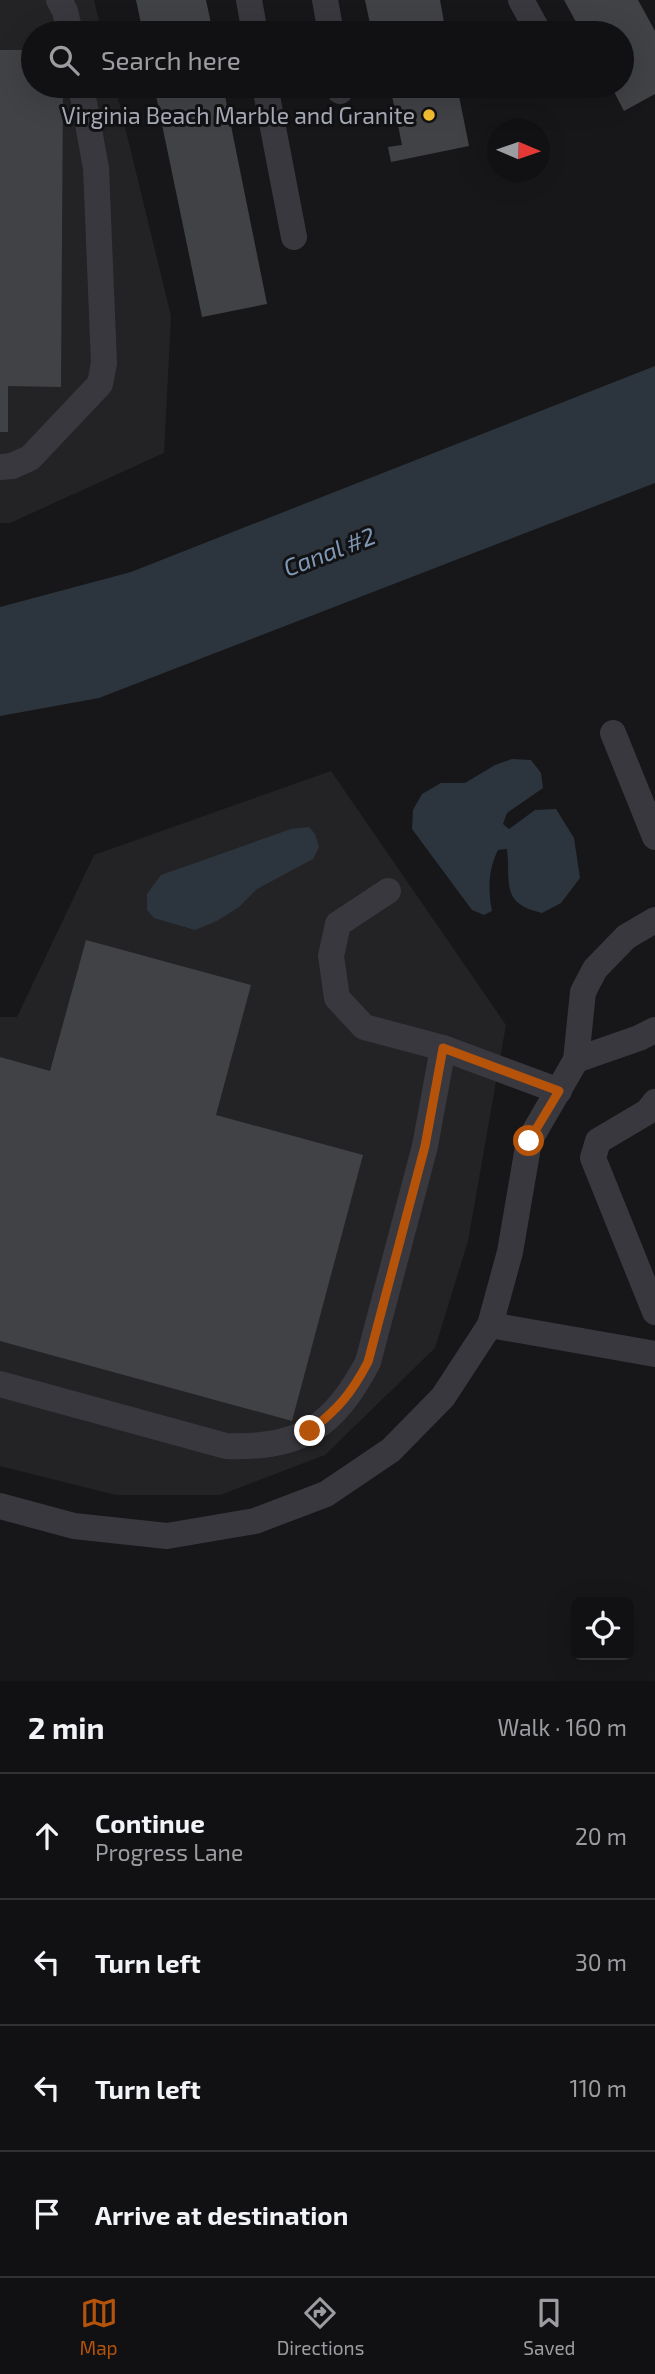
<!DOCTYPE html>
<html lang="en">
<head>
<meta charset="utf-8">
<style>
  body { margin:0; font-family:"Exo 2",sans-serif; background:#1e1f21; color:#f1f3f6 }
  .controls { position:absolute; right:21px; bottom:21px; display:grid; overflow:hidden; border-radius:10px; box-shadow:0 7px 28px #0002 }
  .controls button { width:63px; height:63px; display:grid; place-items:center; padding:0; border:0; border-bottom:2px solid #303133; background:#111113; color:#f1f3f6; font:35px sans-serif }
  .compass { position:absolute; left:487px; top:119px; width:63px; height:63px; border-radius:50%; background:#111113; box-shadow:0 7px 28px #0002; rotate:92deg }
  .stop { position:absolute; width:21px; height:21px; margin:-16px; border:5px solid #b45309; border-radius:50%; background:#fff }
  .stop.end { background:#b45309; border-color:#fff; box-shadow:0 2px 7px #0008 }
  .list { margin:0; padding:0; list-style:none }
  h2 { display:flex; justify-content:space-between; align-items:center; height:91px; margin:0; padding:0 28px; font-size:30px }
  h2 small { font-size:23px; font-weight:400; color:#9c9da0 }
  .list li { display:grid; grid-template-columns:46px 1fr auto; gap:21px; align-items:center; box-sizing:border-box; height:126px; padding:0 28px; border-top:2px solid #303133 }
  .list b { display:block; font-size:26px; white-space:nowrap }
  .list p { margin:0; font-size:23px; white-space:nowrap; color:#9c9da0 }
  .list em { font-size:23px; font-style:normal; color:#9c9da0 }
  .icon { flex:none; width:38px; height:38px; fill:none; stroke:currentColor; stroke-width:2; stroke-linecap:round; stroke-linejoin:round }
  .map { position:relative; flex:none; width:655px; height:1681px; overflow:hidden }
  .search { position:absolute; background:#111113; box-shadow:0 7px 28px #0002; left:21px; right:21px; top:21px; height:77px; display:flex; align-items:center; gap:18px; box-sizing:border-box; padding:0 24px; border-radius:38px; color:#9c9da0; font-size:26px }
  .sheet { height:595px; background:#111113 }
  nav { display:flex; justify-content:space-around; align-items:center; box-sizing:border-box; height:98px; border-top:2px solid #303133; background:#111113; font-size:19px; color:#9c9da0 }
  nav a { display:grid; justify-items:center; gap:4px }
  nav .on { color:#b45309 }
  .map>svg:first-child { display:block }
</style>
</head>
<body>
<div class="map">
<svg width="655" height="1681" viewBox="0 0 655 1681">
  <rect width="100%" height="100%" fill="#171719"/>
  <!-- built -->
  <g fill="#232326">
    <path d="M0 0H94L102 33H33V86H115L171 316 164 453 10 523H0Z"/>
    <path d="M331 771 506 1025 468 1241 435 1348 325 1455 220 1495H116L0 1466V1017H17L94 855Z"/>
  </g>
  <!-- water -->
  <g fill="#2c353d">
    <path d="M655 366V483L99 698 0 716V607L131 572Z"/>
    <path d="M512 759 531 760 541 773 543 788 507 813 503 824 509 829 535 810 556 809 574 838 580 878 561 903 542 913C500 903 511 884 507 849L498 850C488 869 488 891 492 911L484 915 472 910 412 829 413 810 422 794 441 783H465L495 765Z"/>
    <path d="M309 827 315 834 319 847 313 859 257 889 239 907 217 921 195 930 154 918 147 910V894L161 875 291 829Z"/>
  </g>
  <!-- building -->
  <g fill="#414246">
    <path d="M136 0H206L213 33H143Z"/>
    <path d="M365 0H440L446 33H372Z"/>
    <path d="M564 0H638L655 31V94L624 111 611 86H622V33H582Z"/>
    <path d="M0 50H33V86H63L61 387 8 386V432H0Z"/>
    <path d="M154 86H223L267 304 202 317Z"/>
    <path d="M390 86H457L469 146 391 162 388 147 402 145Z"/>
    <path d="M86 940 251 985 216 1115 363 1155 292 1421 0 1341V1057L50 1071Z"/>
  </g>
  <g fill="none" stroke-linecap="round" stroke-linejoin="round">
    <!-- minor -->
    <g stroke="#38383e" stroke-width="26">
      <path d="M59 0 65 11 70 33"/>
      <path d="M249 0 255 33"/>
      <path d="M325 0 331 33"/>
      <path d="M521 0 539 33"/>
      <path d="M265 86 294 237"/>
      <path d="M339 86 340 91"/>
      <path d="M0 467 12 466 30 458 100 384 104 363 96 168 81 86"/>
      <path d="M613 733 655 837"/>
      <path d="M388 891 338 924 331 956 337 998 364 1027 443 1048"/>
      <path d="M576 1060 639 1038 655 1030"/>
      <path d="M655 1102 647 1112 598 1141 593 1158 655 1312"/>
      <path d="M490 1325 655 1354"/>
      <path d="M0 1384 226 1446C300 1449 334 1427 368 1362L425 1146 443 1048 559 1091"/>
      <path d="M0 1506 74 1526 167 1536 255 1521 326 1494 391 1450 443 1397 490 1325 510 1252 529 1141 576 1060 583 992 595 969 626 937 655 920"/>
    </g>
  </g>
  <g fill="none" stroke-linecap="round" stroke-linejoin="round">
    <!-- route -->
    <path stroke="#b45309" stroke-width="9" d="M310 1431C339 1408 351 1394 368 1362L425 1146 443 1048 559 1091 529 1141"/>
  </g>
  <!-- markers -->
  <circle fill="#f6c032" stroke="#121214" stroke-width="2.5" cx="429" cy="115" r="7"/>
  <g text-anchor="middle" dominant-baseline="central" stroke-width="6" stroke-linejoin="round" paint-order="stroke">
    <!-- poi labels -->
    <g font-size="23" fill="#a9adb9" stroke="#121214" text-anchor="end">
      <text x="415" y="115">Virginia Beach Marble and Granite</text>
    </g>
    <!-- water labels -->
    <g font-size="24" font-style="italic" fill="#7f98b5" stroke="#121214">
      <text transform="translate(329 551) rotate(-21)">Canal #2</text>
    </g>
  </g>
</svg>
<div class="controls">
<button><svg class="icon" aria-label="locate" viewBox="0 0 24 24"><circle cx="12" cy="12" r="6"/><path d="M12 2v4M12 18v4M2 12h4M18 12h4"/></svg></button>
</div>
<svg class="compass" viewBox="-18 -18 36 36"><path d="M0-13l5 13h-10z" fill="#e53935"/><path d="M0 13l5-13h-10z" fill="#9c9da0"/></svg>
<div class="stop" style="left:529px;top:1141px"></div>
<div class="stop end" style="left:310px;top:1431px"></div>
<div class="search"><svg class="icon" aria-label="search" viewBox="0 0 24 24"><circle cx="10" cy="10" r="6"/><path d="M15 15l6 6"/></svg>Search here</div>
</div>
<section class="sheet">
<h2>2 min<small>Walk · 160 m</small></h2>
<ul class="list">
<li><svg class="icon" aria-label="ahead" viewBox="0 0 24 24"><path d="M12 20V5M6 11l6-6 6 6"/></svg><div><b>Continue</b><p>Progress Lane</p></div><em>20 m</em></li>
<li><svg class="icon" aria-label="left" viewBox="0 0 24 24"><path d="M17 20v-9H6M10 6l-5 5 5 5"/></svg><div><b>Turn left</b></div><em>30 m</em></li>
<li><svg class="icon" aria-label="left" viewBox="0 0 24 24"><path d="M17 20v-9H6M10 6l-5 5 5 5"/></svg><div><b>Turn left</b></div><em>110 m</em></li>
<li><svg class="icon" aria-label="arrive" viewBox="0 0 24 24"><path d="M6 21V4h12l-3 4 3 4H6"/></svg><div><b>Arrive at destination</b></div></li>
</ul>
</section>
<nav>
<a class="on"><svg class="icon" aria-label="map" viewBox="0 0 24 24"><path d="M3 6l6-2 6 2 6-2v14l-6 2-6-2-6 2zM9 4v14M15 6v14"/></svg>Map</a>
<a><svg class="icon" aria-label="directions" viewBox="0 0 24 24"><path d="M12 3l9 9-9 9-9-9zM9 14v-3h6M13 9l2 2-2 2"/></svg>Directions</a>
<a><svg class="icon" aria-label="saved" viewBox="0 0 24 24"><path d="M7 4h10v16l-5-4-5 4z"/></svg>Saved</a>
</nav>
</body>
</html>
